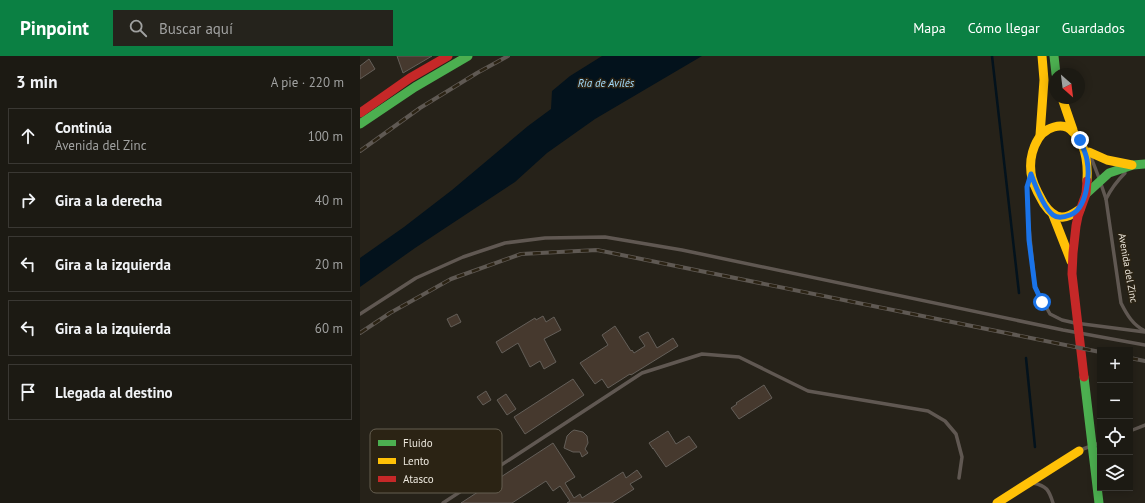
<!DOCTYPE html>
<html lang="es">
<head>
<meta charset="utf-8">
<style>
  body { margin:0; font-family:"PT Sans",sans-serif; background:#25231c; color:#f1f3f6 }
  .controls { position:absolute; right:12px; bottom:12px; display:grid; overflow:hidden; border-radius:0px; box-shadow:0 2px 10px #0003 }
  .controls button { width:36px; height:36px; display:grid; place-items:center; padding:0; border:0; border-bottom:1px solid #3a3833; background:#1c1a13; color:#f1f3f6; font:20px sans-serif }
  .compass { position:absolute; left:689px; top:12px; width:36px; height:36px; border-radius:50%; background:#1c1a13; box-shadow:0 2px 10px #0003; rotate:152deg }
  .stop { position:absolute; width:12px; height:12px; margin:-9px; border:3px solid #1a73e8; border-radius:50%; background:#fff }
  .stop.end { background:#1a73e8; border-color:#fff; box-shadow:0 1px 4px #0008 }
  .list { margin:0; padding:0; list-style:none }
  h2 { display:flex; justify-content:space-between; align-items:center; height:52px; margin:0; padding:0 16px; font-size:17px }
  h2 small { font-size:13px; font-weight:400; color:#a0a1a0 }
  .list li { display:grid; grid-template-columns:26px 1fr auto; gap:12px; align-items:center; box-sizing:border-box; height:56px; margin:0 8px 8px; padding:0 8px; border:1px solid #3a3833; border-radius:0px }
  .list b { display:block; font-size:15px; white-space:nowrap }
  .list p { margin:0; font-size:13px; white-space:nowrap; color:#a0a1a0 }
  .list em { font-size:13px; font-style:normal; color:#a0a1a0 }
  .icon { flex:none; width:22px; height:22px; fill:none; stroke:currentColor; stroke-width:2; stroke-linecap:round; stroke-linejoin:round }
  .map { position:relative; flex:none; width:785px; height:447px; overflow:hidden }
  header { display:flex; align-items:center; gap:24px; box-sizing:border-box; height:56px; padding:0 20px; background:#0b8043; color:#fff }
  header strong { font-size:19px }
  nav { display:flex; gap:22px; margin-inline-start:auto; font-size:14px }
  .search { width:280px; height:36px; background:#25231c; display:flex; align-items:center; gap:10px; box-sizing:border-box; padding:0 14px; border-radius:0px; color:#a0a1a0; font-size:15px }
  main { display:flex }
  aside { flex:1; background:#1c1a13 }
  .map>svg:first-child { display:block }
</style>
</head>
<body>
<header>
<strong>Pinpoint</strong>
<div class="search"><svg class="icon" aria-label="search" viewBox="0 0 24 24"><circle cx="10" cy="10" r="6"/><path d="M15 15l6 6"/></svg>Buscar aquí</div>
<nav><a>Mapa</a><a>Cómo llegar</a><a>Guardados</a></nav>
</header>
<main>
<aside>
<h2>3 min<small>A pie · 220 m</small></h2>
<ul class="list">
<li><svg class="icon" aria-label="ahead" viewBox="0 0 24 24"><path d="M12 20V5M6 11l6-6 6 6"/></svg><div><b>Continúa</b><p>Avenida del Zinc</p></div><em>100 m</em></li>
<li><svg class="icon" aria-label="right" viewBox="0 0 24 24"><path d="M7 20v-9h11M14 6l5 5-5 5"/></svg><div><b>Gira a la derecha</b></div><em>40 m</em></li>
<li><svg class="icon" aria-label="left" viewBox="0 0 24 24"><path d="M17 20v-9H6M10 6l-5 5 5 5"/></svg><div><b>Gira a la izquierda</b></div><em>20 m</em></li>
<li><svg class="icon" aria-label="left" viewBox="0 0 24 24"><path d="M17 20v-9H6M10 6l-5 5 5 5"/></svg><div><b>Gira a la izquierda</b></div><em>60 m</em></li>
<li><svg class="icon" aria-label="arrive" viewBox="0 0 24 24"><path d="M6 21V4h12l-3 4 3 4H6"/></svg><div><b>Llegada al destino</b></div></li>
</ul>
</aside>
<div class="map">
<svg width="785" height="447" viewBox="0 0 785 447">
  <rect width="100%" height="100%" fill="#262219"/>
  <!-- water -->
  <path fill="#03121c" d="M242 0H342L235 63 187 97 155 126 55 192 0 231V202L44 171 92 134 168 70 191 53 192 35 210 20Z"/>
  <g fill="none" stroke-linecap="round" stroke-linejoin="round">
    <!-- stream -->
    <g stroke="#03121c" stroke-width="2.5">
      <path d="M632 0 659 237"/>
      <path d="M666 302 675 391"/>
    </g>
  </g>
  <!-- building -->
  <g fill="#46392e" stroke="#645f59">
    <path d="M37 0H72L43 17Z"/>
    <path d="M9 3 15 13 0 23V10Z"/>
    <path d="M97 258 101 266 91 271 87 263Z"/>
    <path d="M183 260 186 266 194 261 201 274 184 283 196 306 184 313 180 305 170 311 158 287 142 297 136 286 175 262 176 264Z"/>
    <path d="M255 270 271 295 272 294 274 297 285 290 279 281 288 276 297 292 313 282 318 290 271 319 270 318 248 332 242 323 235 328 220 307 248 289 242 279Z"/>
    <path d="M213 323 224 339 165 378 154 361Z"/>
    <path d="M404 329 412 342 379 363 371 352 377 348 376 347Z"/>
    <path d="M126 335 131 344 123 349 117 341Z"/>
    <path d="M146 338 156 353 147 359 137 344Z"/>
    <path d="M214 374 223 376 227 380 228 387 225 393 228 397 222 401 220 396H213L204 392 207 380 211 376Z"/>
    <path d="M308 375 316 388 329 380 337 391 306 411 293 392V393L289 387Z"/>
    <path d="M193 387 215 421 205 427 214 442 220 438 222 442 263 416 266 422 277 414 282 421 270 428 274 433 252 447H207L210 445 200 430 193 435 186 425 152 447H101Z"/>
  </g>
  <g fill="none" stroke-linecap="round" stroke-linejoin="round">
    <!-- lane -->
    <g stroke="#605852" stroke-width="3.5">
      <path d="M731 101 739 122"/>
      <path d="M670 123 667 131 668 162 675 231 690 258 702 264 715 267 785 276"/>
      <path d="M741 128 746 143 761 247C767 259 773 269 785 275"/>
      <path d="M746 143C751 133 757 125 765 117"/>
      <path d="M0 258 56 222 103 201 145 187 185 182 245 181 322 194 703 274 785 289"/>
      <path d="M770 375 785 369"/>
      <path d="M720 394 740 387"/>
      <path d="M673 427C687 430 689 434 693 447"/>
      <path d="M83 447 282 317 342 298 379 301 448 335 568 355 585 365 596 378 602 401 599 422"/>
    </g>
    <!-- fast -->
    <g stroke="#4caf50" stroke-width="9">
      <path d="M694 0 696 18"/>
      <path d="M0 68 55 31 108 0"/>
      <path d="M726 138 749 117 773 109 785 108"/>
      <path d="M724 321 739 447"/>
    </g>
    <!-- slow -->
    <g stroke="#ffc107" stroke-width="9">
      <path d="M702 42 713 74"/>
      <path d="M680 79 684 24 682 0"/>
      <path d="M729 96 747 104 772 109"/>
      <path d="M720 153C714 157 708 162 701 161 693 160 688 154 684 148 679 139 672 128 671 117 669 101 675 76 694 71 701 69 708 70 713 76 726 88 728 108 727 125"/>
      <path d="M693 159 711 205"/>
      <path d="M637 447 719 395"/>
    </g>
    <!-- jam -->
    <g stroke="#c62828" stroke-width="9">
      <path d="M0 57 50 22 88 0"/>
      <path d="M724 321 712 218 713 197 716 170 718 160 726 138 727 125"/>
    </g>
    <!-- rail casing -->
    <g stroke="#5f5953" stroke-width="4">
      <g id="rail">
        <path d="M0 95 60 52 117 17 148 0"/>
        <path d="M0 277 30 257 91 223 161 198 237 194 740 296"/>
        <path d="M770 302 785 305"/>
      </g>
    </g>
    <!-- rail -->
    <use href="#rail" stroke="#2b2314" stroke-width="2.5" stroke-dasharray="8" stroke-linecap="butt"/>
  </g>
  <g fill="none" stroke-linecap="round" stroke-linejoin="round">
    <!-- route -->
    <path stroke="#1a73e8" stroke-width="5" d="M682 246 675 231 669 184 667 131 671 118C675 129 684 152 693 159 698 163 705 161 710 159 727 153 730 120 727 104 726 97 722 90 720 84"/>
  </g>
  <g text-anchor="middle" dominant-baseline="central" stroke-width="3" stroke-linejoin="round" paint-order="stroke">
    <!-- street labels -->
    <g font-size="10" fill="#ece7dd" stroke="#2b2314">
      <text transform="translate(768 212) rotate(80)">Avenida del Zinc</text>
    </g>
    <!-- water labels -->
    <g font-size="11" font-style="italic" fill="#a3dcfd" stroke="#2b2314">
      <text x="246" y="27">Ría de Avilés</text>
    </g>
  </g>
  <!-- legend -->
  <rect x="10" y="373" width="132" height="64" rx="6" fill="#2b2314" stroke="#655e50" stroke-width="1"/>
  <rect x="18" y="384" width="18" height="6" fill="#4caf50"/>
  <rect x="18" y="402" width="18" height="6" fill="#ffc107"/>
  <rect x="18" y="420" width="18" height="6" fill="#c62828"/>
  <g font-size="11" fill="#ece7dd">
    <text x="43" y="391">Fluido</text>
    <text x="43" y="409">Lento</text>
    <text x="43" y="427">Atasco</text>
  </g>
</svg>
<div class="controls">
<button>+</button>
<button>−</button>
<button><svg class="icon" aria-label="locate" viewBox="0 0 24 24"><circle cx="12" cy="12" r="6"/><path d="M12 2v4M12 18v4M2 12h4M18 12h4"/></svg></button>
<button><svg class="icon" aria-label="layers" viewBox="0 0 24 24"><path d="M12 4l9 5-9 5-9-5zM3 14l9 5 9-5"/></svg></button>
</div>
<svg class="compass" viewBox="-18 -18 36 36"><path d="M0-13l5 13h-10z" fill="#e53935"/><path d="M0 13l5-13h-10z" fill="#a0a1a0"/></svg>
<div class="stop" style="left:682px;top:246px"></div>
<div class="stop end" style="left:720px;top:84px"></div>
</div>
</main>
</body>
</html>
